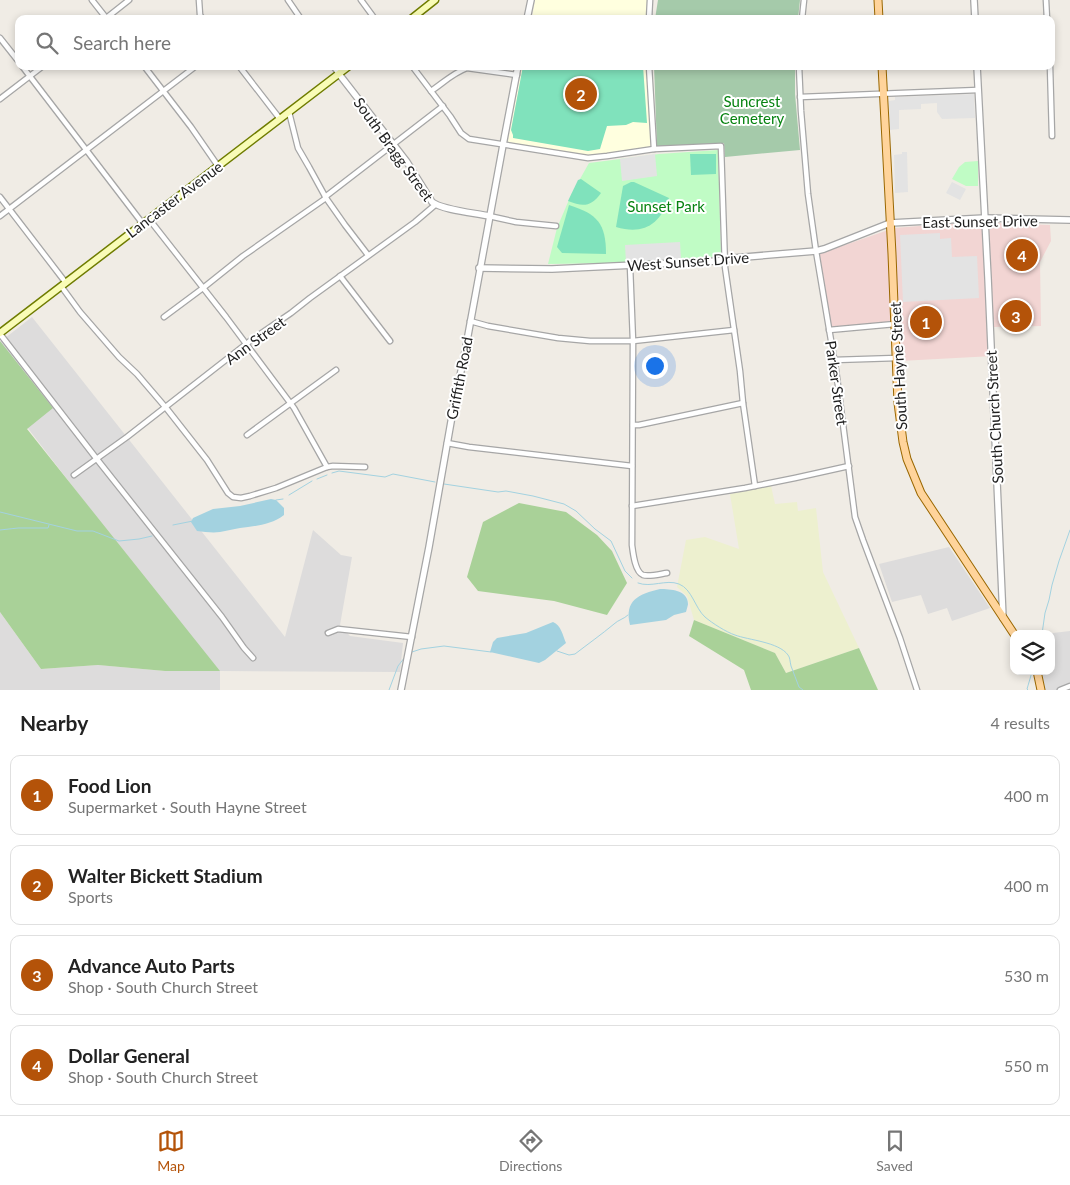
<!DOCTYPE html>
<html lang="en">
<head>
<meta charset="utf-8">
<style>
  body { margin:0; font-family:Lato,sans-serif; background:#f2f2f2; color:#222 }
  .controls { position:absolute; right:15px; bottom:15px; display:grid; overflow:hidden; border-radius:10px; box-shadow:0 2px 8px #0003 }
  .controls button { width:45px; height:45px; display:grid; place-items:center; padding:0; border:0; border-bottom:1px solid #e0e0e0; background:#fff; color:#222; font:25px sans-serif }
  .you { position:absolute; left:654px; top:365px; width:18px; height:18px; margin:-12px; border:4px solid #fff; border-radius:50%; background:#1a73e8; box-shadow:0 0 0 8px #1a73e833 }
  .badge { display:grid; place-items:center; width:32px; height:32px; border-radius:50%; background:#b45309; color:#fff; font-size:16px; font-weight:700 }
  .pin { position:absolute; translate:-50% -50%; border:2px solid #fff; box-shadow:0 1px 5px #0006 }
  .list { margin:0; padding:0; list-style:none }
  h2 { display:flex; justify-content:space-between; align-items:center; height:65px; margin:0; padding:0 20px; font-size:21px }
  h2 small { font-size:16px; font-weight:400; color:#767676 }
  .list li { display:grid; grid-template-columns:32px 1fr auto; gap:15px; align-items:center; box-sizing:border-box; height:80px; margin:0 10px 10px; padding:0 10px; border:1px solid #e0e0e0; border-radius:10px }
  .list b { display:block; font-size:19px; white-space:nowrap }
  .list p { margin:0; font-size:16px; white-space:nowrap; color:#767676 }
  .list em { font-size:16px; font-style:normal; color:#767676 }
  .icon { flex:none; width:28px; height:28px; fill:none; stroke:currentColor; stroke-width:2; stroke-linecap:round; stroke-linejoin:round }
  .map { position:relative; flex:none; width:1070px; height:690px; overflow:hidden }
  .search { position:absolute; background:#fff; box-shadow:0 2px 8px #0003; left:15px; right:15px; top:15px; height:55px; display:flex; align-items:center; gap:12px; box-sizing:border-box; padding:0 18px; border-radius:10px; color:#767676; font-size:19px }
  .sheet { height:425px; background:#fff }
  nav { display:flex; justify-content:space-around; align-items:center; box-sizing:border-box; height:70px; border-top:1px solid #e0e0e0; background:#fff; font-size:14px; color:#767676 }
  nav a { display:grid; justify-items:center; gap:2px }
  nav .on { color:#b45309 }
  .map>svg:first-child { display:block }
</style>
</head>
<body>
<div class="map">
<svg width="1070" height="690" viewBox="0 0 1070 690">
  <rect width="100%" height="100%" fill="#f0ece5"/>
  <!-- residential -->
  <g fill="#dddcdc">
    <path d="M32 317 285 637 313 530 341 555 352 557 340 625 350 636 403 643 400 672 220 671V690H0V612L41 669 98 665 165 671H215L0 392V342Z"/>
    <path d="M949 547 990 608 952 621 947 608 928 614 921 595 892 602 879 564Z"/>
    <path d="M1070 631V690H1043L1042 675 1040 671H1051V634H1044Z"/>
  </g>
  <!-- commercial -->
  <path fill="#f2d5d3" d="M997 223 1050 225 1051 241 1040 262 1041 326 993 327V356L900 361 898 322 831 328 819 254 894 228 945 224Z"/>
  <!-- education -->
  <g fill="#ffffdf">
    <path d="M535 0H647L646 19H532Z"/>
    <path d="M522 66H646L651 148 587 156 508 142Z"/>
  </g>
  <!-- farmland -->
  <path fill="#edf0cf" d="M771 486 775 504 797 502 798 511 816 508 823 572 859 648 786 673 775 653 694 620 687 596 677 587 686 540 705 537 739 549 730 494Z"/>
  <!-- forest -->
  <g fill="#a9d198">
    <path d="M0 341 53 408 27 429 220 671H165L98 665 41 669 0 612Z"/>
    <path d="M519 503 566 512 597 535 612 551 627 583 607 615 554 601 478 591 467 577 483 522Z"/>
    <path d="M694 620 775 653 786 673 859 648 878 690H751L744 670 689 636Z"/>
  </g>
  <!-- cemetery -->
  <g fill="#a5caaa">
    <path d="M658 0H800L798 19H655Z"/>
    <path d="M654 66H795V94L800 150 725 157 724 143 657 147Z"/>
  </g>
  <!-- park -->
  <g fill="#c0fcc5">
    <path d="M718 150 721 254 718 257 618 263 548 264 557 228 571 195 589 163 659 154Z"/>
    <path d="M978 161V186H966L952 179 959 167 965 162Z"/>
  </g>
  <!-- pitch -->
  <g fill="#80e2bc">
    <path d="M523 66H643L647 123 633 122 626 125 607 126 600 149 588 151 513 138V135L511 130Z"/>
    <path d="M690 154H716V174L691 175Z"/>
    <path d="M581 179 601 193C591 207 583 207 568 201L578 180Z"/>
    <path d="M631 182H634L669 198C660 225 643 235 616 227L623 186Z"/>
    <path d="M569 205C597 214 606 223 606 254L562 253 557 247Z"/>
  </g>
  <!-- parking -->
  <g fill="#e3e3e3">
    <path d="M974 94 975 118 942 119 937 112V103L921 104V109L899 110V129L890 130 889 101 895 100V97Z"/>
    <path d="M902 152H907L908 192 895 193 894 155 902 154Z"/>
    <path d="M655 154 657 176 622 181 620 159Z"/>
    <path d="M952 182 966 189 960 200 946 193Z"/>
    <path d="M940 233V239L951 238 952 257 977 256 979 298 903 302 900 235Z"/>
    <path d="M680 242 681 259 626 262 625 245Z"/>
  </g>
  <!-- water -->
  <g fill="#a3d2e0">
    <path d="M271 499 276 500 284 508V515C271 525 255 526 240 528 233 529 227 531 220 532 213 533 205 532 197 531L191 522 193 518 213 509 240 506Z"/>
    <path d="M660 589C670 589 688 590 688 604 688 605 686 612 686 612L674 615 666 620 630 625C624 600 639 594 660 589Z"/>
    <path d="M553 622C561 625 563 636 566 643L545 660 539 663 490 652 493 642 497 638 526 633Z"/>
  </g>
  <g fill="none" stroke-linecap="round" stroke-linejoin="round">
    <!-- stream -->
    <g stroke="#a3d2e0" stroke-width="1">
      <path d="M332 473 339 471 385 477 393 474 435 482"/>
      <path d="M317 479 327 475"/>
      <path d="M444 484 498 492 506 491 533 496 564 504 576 511 595 529 611 541 625 571 632 578"/>
      <path d="M289 495 312 481"/>
      <path d="M276 500 283 499"/>
      <path d="M0 512 77 531H93L119 541 139 539 152 536"/>
      <path d="M173 525 193 521"/>
      <path d="M0 530 18 528H48L49 525"/>
      <path d="M638 583C651 588 666 579 679 584 692 589 695 608 705 617 712 623 726 632 735 635 748 640 779 642 788 655 790 657 790 662 791 666 794 673 796 680 799 687L803 690"/>
      <path d="M1042 634 1045 613 1049 600 1052 585 1059 561 1070 530"/>
      <path d="M557 651 569 655 575 654C588 644 602 634 614 624 618 620 624 619 628 615"/>
      <path d="M412 652 421 649 444 646 491 652"/>
      <path d="M389 690 398 666 405 657"/>
      <path d="M1028 690 1027 689 1032 672"/>
    </g>
    <!-- minor casing -->
    <g stroke="#a6a6a6" stroke-width="7">
      <g id="minor">
        <path d="M92 0 107 19"/>
        <path d="M199 0 200 15 203 19"/>
        <path d="M288 0 301 19"/>
        <path d="M361 0 375 19"/>
        <path d="M1046 0 1047 19"/>
        <path d="M105 19 129 0"/>
        <path d="M649 19 650 0"/>
        <path d="M802 19 804 0"/>
        <path d="M0 38 19 62"/>
        <path d="M22 66 143 224"/>
        <path d="M144 66 191 127 218 166"/>
        <path d="M239 66 280 119"/>
        <path d="M333 66 339 74"/>
        <path d="M412 66 450 116 461 133 469 139 588 158 607 156 654 149 721 146 725 267 740 371 743 403 755 486"/>
        <path d="M649 66 654 149"/>
        <path d="M799 66 801 111 808 194 816 251 836 370 855 517 863 540 900 638 917 690"/>
        <path d="M1050 66 1052 136"/>
        <path d="M431 91C443 83 453 73 467 68L517 75"/>
        <path d="M800 97 978 90"/>
        <path d="M0 99 43 66"/>
        <path d="M289 112 298 148 309 167 326 198 345 225 368 255"/>
        <path d="M0 197 66 283"/>
        <path d="M325 197 443 106"/>
        <path d="M0 216 196 66"/>
        <path d="M489 216 516 222 556 226"/>
        <path d="M149 219 226 317 294 408 327 467"/>
        <path d="M630 266 633 341 632 545C633 553 635 572 643 575 649 577 660 574 667 573"/>
        <path d="M340 276 390 341"/>
        <path d="M61 286 80 312 119 357 137 374 167 409 207 460 228 493 233 497 241 498 250 496 276 488 327 467 333 466 365 467"/>
        <path d="M164 317 203 288 243 256 326 198"/>
        <path d="M470 321 488 326 558 338 590 341H633L734 330"/>
        <path d="M829 330 895 324"/>
        <path d="M0 334 96 458 222 617 244 648 253 658"/>
        <path d="M834 360 897 358"/>
        <path d="M633 425H639L743 403"/>
        <path d="M247 435 336 370"/>
        <path d="M447 443 469 447 632 466"/>
        <path d="M74 475 127 437 250 341 291 313 310 298 415 222 435 205"/>
        <path d="M632 506 745 488 795 478 849 466"/>
        <path d="M328 633 338 629 412 637"/>
        <path d="M1060 690 1070 686"/>
      </g>
    </g>
    <!-- tertiary casing -->
    <g stroke="#a6a6a6" stroke-width="8">
      <g id="tertiary">
        <path d="M974 0 975 19"/>
        <path d="M527 19 531 0"/>
        <path d="M977 66 988 278 1003 618"/>
        <path d="M339 74 407 162 432 202C442 210 475 213 489 216"/>
        <path d="M479 268 552 269 718 261 733 258 816 251 824 249 890 223 985 218 1070 220"/>
        <path d="M401 690 429 547 455 399 464 357 503 145 518 66"/>
      </g>
    </g>
    <!-- secondary casing -->
    <g stroke="#6f7c00" stroke-width="9">
      <g id="secondary">
        <path d="M411 19 435 0"/>
        <path d="M0 333 349 66"/>
      </g>
    </g>
    <!-- primary casing -->
    <g stroke="#9a6700" stroke-width="9">
      <g id="primary">
        <path d="M878 0 879 19"/>
        <path d="M882 66 892 254 898 403 903 442 907 459 921 493 1014 634"/>
        <path d="M1037 671 1041 690"/>
      </g>
    </g>
    <!-- minor -->
    <use href="#minor" stroke="#fff" stroke-width="4.5"/>
    <!-- tertiary -->
    <use href="#tertiary" stroke="#fff" stroke-width="5.5"/>
    <!-- secondary -->
    <use href="#secondary" stroke="#f9fcb7" stroke-width="6"/>
    <!-- primary -->
    <use href="#primary" stroke="#ffd49b" stroke-width="7"/>
  </g>
  <g text-anchor="middle" dominant-baseline="central" stroke-width="4" stroke-linejoin="round" paint-order="stroke">
    <!-- park labels -->
    <g font-size="15" fill="#078311" stroke="#fff">
      <text x="752" y="101">Suncrest<tspan x="752" dy="17">Cemetery</tspan></text>
      <text x="666" y="206">Sunset Park</text>
    </g>
    <!-- street labels -->
    <g font-size="15" fill="#1f1f1f" stroke="#fff">
      <text transform="translate(394 149) rotate(54)">South Bragg Street</text>
      <text transform="translate(174 199) rotate(-37)">Lancaster Avenue</text>
      <text transform="translate(980 221) rotate(-1)">East Sunset Drive</text>
      <text transform="translate(688 261) rotate(-4)">West Sunset Drive</text>
      <text transform="translate(255 340) rotate(-36)">Ann Street</text>
      <text transform="translate(898 366) rotate(-93)">South Hayne Street</text>
      <text transform="translate(459 378) rotate(-79)">Griffith Road</text>
      <text transform="translate(837 383) rotate(82)">Parker Street</text>
      <text transform="translate(994 417) rotate(-93)">South Church Street</text>
    </g>
  </g>
</svg>
<div class="controls">
<button><svg class="icon" aria-label="layers" viewBox="0 0 24 24"><path d="M12 4l9 5-9 5-9-5zM3 14l9 5 9-5"/></svg></button>
</div>
<div class="you"></div>
<div class="pin badge" style="left:926px;top:322px">1</div>
<div class="pin badge" style="left:581px;top:94px">2</div>
<div class="pin badge" style="left:1016px;top:316px">3</div>
<div class="pin badge" style="left:1022px;top:255px">4</div>
<div class="search"><svg class="icon" aria-label="search" viewBox="0 0 24 24"><circle cx="10" cy="10" r="6"/><path d="M15 15l6 6"/></svg>Search here</div>
</div>
<section class="sheet">
<h2>Nearby<small>4 results</small></h2>
<ul class="list">
<li><span class="badge">1</span><div><b>Food Lion</b><p>Supermarket · South Hayne Street</p></div><em>400 m</em></li>
<li><span class="badge">2</span><div><b>Walter Bickett Stadium</b><p>Sports</p></div><em>400 m</em></li>
<li><span class="badge">3</span><div><b>Advance Auto Parts</b><p>Shop · South Church Street</p></div><em>530 m</em></li>
<li><span class="badge">4</span><div><b>Dollar General</b><p>Shop · South Church Street</p></div><em>550 m</em></li>
</ul>
</section>
<nav>
<a class="on"><svg class="icon" aria-label="map" viewBox="0 0 24 24"><path d="M3 6l6-2 6 2 6-2v14l-6 2-6-2-6 2zM9 4v14M15 6v14"/></svg>Map</a>
<a><svg class="icon" aria-label="directions" viewBox="0 0 24 24"><path d="M12 3l9 9-9 9-9-9zM9 14v-3h6M13 9l2 2-2 2"/></svg>Directions</a>
<a><svg class="icon" aria-label="saved" viewBox="0 0 24 24"><path d="M7 4h10v16l-5-4-5 4z"/></svg>Saved</a>
</nav>
</body>
</html>
